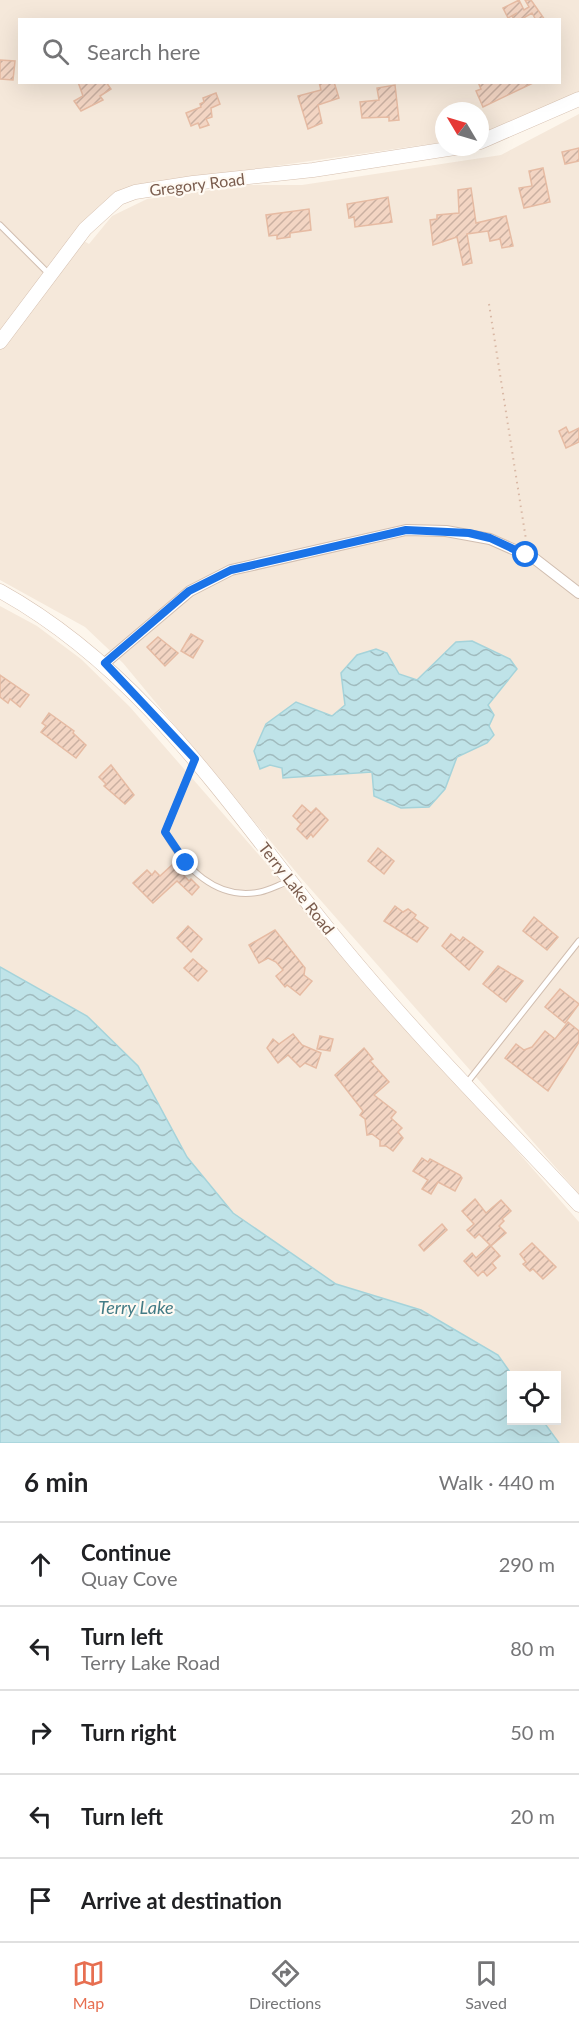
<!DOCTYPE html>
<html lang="en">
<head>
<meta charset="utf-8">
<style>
  body { margin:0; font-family:Lato,sans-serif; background:#f2f2f2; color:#202124 }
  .controls { position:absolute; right:18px; bottom:18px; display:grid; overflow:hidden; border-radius:0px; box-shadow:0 6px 24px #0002 }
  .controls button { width:54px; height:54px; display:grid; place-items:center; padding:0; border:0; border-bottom:2px solid #e0e0e0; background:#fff; color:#202124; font:30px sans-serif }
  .compass { position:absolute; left:435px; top:102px; width:54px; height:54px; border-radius:50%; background:#fff; box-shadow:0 6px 24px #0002; rotate:308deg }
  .stop { position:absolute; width:18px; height:18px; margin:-14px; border:4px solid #1a73e8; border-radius:50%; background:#fff }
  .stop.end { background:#1a73e8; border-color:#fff; box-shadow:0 2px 6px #0008 }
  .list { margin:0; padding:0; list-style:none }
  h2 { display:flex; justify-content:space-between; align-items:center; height:78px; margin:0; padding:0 24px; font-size:26px }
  h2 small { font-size:20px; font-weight:400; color:#757577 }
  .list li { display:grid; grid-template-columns:39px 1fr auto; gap:18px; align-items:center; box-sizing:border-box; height:84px; padding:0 24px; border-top:2px solid #e0e0e0 }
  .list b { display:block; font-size:22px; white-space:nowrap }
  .list p { margin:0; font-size:20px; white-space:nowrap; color:#757577 }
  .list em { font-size:20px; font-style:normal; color:#757577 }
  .icon { flex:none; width:33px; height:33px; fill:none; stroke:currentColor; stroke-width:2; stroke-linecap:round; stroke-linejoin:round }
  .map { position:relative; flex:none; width:579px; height:1443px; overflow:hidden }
  .search { position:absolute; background:#fff; box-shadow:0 6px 24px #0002; left:18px; right:18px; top:18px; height:66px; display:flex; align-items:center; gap:15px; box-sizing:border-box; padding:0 21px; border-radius:0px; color:#757577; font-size:22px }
  .sheet { height:498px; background:#fff }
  nav { display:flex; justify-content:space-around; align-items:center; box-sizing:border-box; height:84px; border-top:2px solid #e0e0e0; background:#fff; font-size:16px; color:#757577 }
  nav a { display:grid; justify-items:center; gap:3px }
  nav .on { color:#e76f51 }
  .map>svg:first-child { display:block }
</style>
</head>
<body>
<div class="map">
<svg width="579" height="1443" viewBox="0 0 579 1443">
  <defs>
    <pattern id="water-waves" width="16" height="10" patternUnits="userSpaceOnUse" patternTransform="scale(1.5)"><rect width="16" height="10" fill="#bfe3e8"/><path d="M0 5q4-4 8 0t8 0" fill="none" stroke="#a0bbbe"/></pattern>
    <pattern id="building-hatch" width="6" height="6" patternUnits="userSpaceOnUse" patternTransform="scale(1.5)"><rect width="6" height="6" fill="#f3d5c3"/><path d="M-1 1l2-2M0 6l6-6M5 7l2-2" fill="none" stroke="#cab0a1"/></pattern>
  </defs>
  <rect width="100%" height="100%" fill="#fdf6ec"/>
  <!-- residential -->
  <g fill="#f5e8da" fill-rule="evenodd">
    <path d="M0 0H579V92L480 134V111H444V142L135 186 74 235 89 244 112 216 147 199 247 185H302L501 155 579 114V1194L301 878 123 663 85 627 0 580ZM20 20H560V82H20Z"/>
    <path d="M0 606 37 626 81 659 130 707 579 1222V1443H559L543 1421 556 1420V1376L512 1375 498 1355 421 1310 336 1284 233 1213 187 1157 138 1066 87 1016 0 967Z"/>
  </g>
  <!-- water -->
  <g fill="url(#water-waves)" stroke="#a5d3da" stroke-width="1.5">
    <path d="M472 641 510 659 517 669 488 705 494 715 489 726 494 735 487 743 457 757 445 789 429 807 401 808 374 796 372 772 283 778 282 768 270 765 260 769 254 751 266 724 296 702 332 716 345 705 341 673 357 655 376 649 387 653 399 674 417 680 456 642Z"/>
    <path d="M0 967 87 1016 138 1066 187 1157 233 1213 336 1284 421 1310 498 1355 512 1375V1420L543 1421 559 1443H0Z"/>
  </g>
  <!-- building -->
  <g fill="url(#building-hatch)" stroke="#e6bba3" stroke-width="1.5">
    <path d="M519 0 524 10 529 7 525 0H531L545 20H536L532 13 520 20H514L512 16 517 13 508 18 503 8Z"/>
    <path d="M0 60 15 61 13 80 0 79Z"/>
    <path d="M78 82H106L111 89 100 96 103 100 81 111 74 101 83 96Z"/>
    <path d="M319 82H334L339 98 318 105 322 123 308 129 298 96 321 90Z"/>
    <path d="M478 82H535L483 107 476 91 481 89Z"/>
    <path d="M395 85 399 120 389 121V117L362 118 360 102 379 100 377 88Z"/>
    <path d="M216 93 220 104 211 108 212 117 206 119 209 125 200 128 198 123 191 126 186 113 201 107 200 104 204 102 203 98Z"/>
    <path d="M579 148V161L565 164 562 152Z"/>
    <path d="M543 168 550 202 524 208 519 188 532 186 529 171Z"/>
    <path d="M471 188 476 223 506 216 513 246 502 248 500 239 490 241 488 231 467 234 472 263 463 265 457 237 433 245 430 220 437 219V215L459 213 458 190Z"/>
    <path d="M388 197 392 222 355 227 354 217 349 218 347 204Z"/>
    <path d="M309 209 311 230 290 233V237L277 239V235L269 236 266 215Z"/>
    <path d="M566 427 569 433 579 428V442L566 448 559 431Z"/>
    <path d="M191 634 203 641 193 658 181 651Z"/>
    <path d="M158 637 178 653 165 666 147 647Z"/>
    <path d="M0 675 29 695 20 707 10 699 8 703 0 697Z"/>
    <path d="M49 713 74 731 73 733 86 745 76 758 41 732 46 726 42 723Z"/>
    <path d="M111 765 134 795 125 804 104 786 106 784 99 777Z"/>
    <path d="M302 805 311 813 316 808 328 820 313 837 311 834 307 839 297 829 301 824 293 816Z"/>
    <path d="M378 848 394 861 384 874 368 861Z"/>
    <path d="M173 864 189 881 191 879 199 887 192 895 177 881 153 903 133 883 147 870 152 875 155 871 160 876Z"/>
    <path d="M395 906 403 912 408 909 416 915 414 918 428 928 417 942 384 921Z"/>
    <path d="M534 917 558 937 547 950 523 931Z"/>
    <path d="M188 926 202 939 191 952 177 938Z"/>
    <path d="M275 930 305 968 304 975 312 981 300 995 287 985 285 987 276 976 283 970 276 962 268 958 259 963 249 945Z"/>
    <path d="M451 934 460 941 463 937 483 952 469 970 442 946Z"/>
    <path d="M193 959 207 971 198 981 184 968Z"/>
    <path d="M498 966 523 981 506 1002 483 984Z"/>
    <path d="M560 989 579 1004 565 1023 545 1007Z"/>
    <path d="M568 1022 579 1031V1042L548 1091 505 1058 516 1044 524 1050 532 1047 545 1031 555 1039Z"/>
    <path d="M293 1034 302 1045 321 1053 316 1068 305 1063 300 1067 288 1055 278 1063 267 1048 273 1039 279 1044Z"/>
    <path d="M320 1036 333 1039 330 1051 317 1049Z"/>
    <path d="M364 1048 373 1059 370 1061 389 1082 374 1095 396 1112 391 1118 402 1128 398 1132 403 1138 393 1151 386 1146H380V1140L372 1134 367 1135 365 1119 360 1115 363 1111 335 1075Z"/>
    <path d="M422 1158 428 1162 430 1159 460 1175 462 1178 455 1191 438 1182 431 1194 422 1189 428 1180 413 1171Z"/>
    <path d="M475 1199 486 1213 501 1200 511 1211 502 1219 504 1221 499 1226 506 1233 491 1246 500 1256 492 1263 496 1268 487 1276 483 1271 478 1276 464 1261 472 1253 476 1258 490 1245 479 1234 475 1238 467 1230 474 1224 462 1211Z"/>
    <path d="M442 1224 447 1230 424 1251 419 1245Z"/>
    <path d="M532 1243 556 1267 543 1279 533 1269 530 1271 523 1264 526 1262 520 1254Z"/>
  </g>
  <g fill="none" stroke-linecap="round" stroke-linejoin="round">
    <!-- lane casing -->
    <g stroke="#d1beb0" stroke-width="7">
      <g id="lane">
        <path d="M0 225 49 274"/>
        <path d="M194 761 165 832C184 867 216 901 260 892 270 890 280 884 290 881"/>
        <path d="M466 1084 579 941"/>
      </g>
    </g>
    <!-- street casing -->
    <g stroke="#d1beb0" stroke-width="12">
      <path id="street" d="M105 663 190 591 231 570 406 530 446 531 490 539 535 559 579 593"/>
    </g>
    <!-- secondary casing -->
    <g stroke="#d6c0b0" stroke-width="15">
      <g id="secondary">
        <path d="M480 142 579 99"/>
        <path d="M0 342 85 229 119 198 135 192 193 183 313 170 461 147"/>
        <path d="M0 591C150 674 237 819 343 947 417 1037 500 1120 579 1205"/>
      </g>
    </g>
    <!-- path -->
    <path stroke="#d9b8a5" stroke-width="2" stroke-dasharray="1.5 4.5" stroke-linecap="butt" d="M489 304 527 546"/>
    <!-- lane -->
    <use href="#lane" stroke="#fff" stroke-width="5"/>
    <!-- street -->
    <use href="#street" stroke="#fff" stroke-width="10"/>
    <!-- secondary -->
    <use href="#secondary" stroke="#fff" stroke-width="14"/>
  </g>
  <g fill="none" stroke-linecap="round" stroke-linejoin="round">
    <!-- route -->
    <path stroke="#1a73e8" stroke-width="8" d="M186 863 165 832 195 759 105 663 189 591 231 570 406 530 469 533 490 538 526 555"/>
  </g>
  <g text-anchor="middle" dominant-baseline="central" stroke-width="4.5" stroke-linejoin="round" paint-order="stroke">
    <!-- street labels -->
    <g font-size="16" fill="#7a5c4d" stroke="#fffaf3">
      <text transform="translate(197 184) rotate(-7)">Gregory Road</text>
      <text transform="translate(297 888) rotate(52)">Terry Lake Road</text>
    </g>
    <!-- water labels -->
    <g font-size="18" font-style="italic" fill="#437c86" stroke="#fffaf3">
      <text x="136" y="1307">Terry Lake</text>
    </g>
  </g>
</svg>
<div class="controls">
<button><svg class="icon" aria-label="locate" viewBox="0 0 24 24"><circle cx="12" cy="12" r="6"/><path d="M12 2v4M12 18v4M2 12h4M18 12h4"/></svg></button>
</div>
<svg class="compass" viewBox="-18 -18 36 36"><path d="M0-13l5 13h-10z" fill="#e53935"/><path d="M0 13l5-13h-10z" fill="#757577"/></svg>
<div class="stop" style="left:526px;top:555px"></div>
<div class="stop end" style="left:186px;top:863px"></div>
<div class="search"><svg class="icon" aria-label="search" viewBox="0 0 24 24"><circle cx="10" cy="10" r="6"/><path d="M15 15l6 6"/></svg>Search here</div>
</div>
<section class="sheet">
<h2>6 min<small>Walk · 440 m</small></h2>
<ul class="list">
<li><svg class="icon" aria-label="ahead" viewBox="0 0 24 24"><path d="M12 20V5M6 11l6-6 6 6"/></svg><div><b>Continue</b><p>Quay Cove</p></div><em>290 m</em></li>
<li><svg class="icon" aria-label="left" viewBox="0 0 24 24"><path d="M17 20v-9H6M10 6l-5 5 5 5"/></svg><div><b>Turn left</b><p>Terry Lake Road</p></div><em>80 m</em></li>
<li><svg class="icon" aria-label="right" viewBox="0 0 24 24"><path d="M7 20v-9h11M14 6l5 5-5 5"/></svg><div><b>Turn right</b></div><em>50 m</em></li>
<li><svg class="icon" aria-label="left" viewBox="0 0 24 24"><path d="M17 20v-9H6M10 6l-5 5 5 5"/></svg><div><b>Turn left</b></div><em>20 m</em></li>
<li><svg class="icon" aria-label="arrive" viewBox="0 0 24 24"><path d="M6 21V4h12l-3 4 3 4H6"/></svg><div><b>Arrive at destination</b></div></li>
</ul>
</section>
<nav>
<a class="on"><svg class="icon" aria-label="map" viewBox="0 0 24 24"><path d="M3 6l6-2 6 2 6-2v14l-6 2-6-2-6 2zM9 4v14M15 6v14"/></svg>Map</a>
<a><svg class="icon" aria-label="directions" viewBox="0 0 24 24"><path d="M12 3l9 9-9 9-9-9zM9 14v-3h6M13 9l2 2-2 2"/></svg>Directions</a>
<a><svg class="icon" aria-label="saved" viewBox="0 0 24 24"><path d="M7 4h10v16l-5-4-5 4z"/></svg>Saved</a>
</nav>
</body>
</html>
